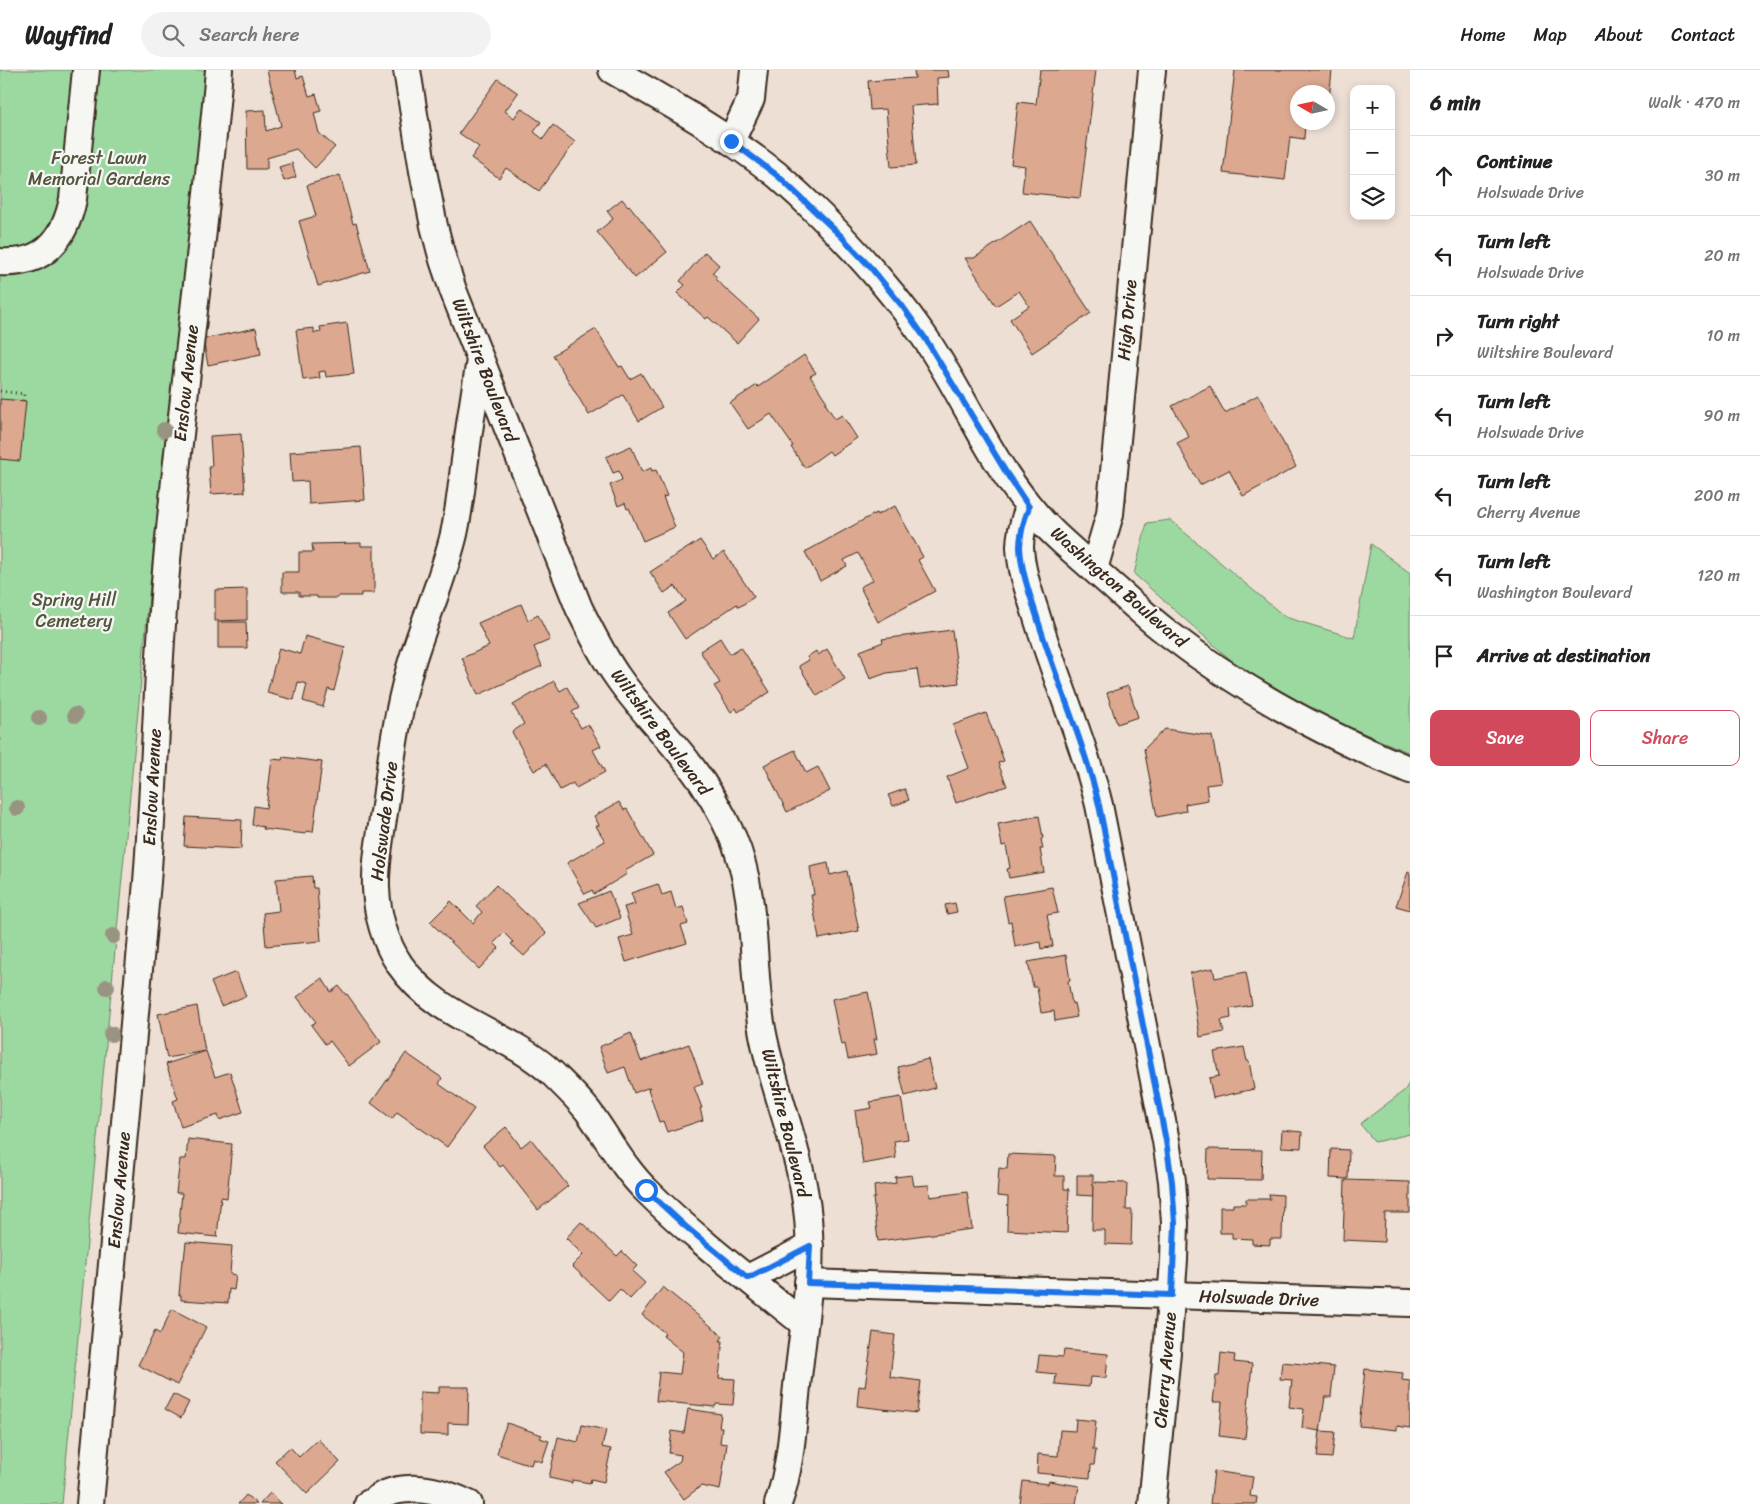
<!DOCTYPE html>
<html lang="en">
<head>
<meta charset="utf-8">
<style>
  body { margin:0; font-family:Sriracha,sans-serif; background:#f2f2f2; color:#222 }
  .controls { position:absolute; right:15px; top:15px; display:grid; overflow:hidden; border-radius:10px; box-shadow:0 2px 8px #0003 }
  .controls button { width:45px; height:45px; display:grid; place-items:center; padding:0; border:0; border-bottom:1px solid #e0e0e0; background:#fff; color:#222; font:25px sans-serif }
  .compass { position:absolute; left:1290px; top:15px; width:45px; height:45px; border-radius:50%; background:#fff; box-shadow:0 2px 8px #0003; rotate:279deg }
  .stop { position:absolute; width:15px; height:15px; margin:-11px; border:4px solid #1a73e8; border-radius:50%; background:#fff }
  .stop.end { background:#1a73e8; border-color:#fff; box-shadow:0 1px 5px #0008 }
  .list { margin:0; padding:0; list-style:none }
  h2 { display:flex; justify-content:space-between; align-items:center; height:65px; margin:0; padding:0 20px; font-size:21px }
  h2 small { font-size:16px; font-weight:400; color:#767676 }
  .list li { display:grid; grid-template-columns:32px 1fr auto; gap:15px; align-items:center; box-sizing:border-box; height:80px; padding:0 20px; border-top:1px solid #e0e0e0 }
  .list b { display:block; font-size:19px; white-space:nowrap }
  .list p { margin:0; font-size:16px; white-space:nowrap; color:#767676 }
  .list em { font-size:16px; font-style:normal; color:#767676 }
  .actions { display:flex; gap:10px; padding:15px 20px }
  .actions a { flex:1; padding:11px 0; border:1px solid #d1495b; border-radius:10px; text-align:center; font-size:18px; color:#d1495b }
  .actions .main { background:#d1495b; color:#fff }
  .icon { flex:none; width:28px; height:28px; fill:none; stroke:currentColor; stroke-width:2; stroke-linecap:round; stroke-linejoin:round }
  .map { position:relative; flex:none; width:1410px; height:1434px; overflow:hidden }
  header { display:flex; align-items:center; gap:30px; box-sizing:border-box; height:70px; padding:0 25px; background:#fff; border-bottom:1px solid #e0e0e0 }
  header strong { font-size:24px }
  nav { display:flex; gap:28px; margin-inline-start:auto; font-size:18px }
  .search { width:350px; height:45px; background:#f2f2f2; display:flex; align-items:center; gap:12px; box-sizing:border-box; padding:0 18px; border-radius:28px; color:#767676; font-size:19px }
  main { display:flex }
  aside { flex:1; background:#fff }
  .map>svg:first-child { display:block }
</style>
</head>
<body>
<header>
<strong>Wayfind</strong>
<div class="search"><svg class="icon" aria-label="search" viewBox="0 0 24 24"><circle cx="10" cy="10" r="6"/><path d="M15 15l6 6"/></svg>Search here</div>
<nav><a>Home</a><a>Map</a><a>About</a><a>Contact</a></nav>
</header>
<main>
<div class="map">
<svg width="1410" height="1434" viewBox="0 0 1410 1434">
  <rect width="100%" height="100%" fill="#eedfd5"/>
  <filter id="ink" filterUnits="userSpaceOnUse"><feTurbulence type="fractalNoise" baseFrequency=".02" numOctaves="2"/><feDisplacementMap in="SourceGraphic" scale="10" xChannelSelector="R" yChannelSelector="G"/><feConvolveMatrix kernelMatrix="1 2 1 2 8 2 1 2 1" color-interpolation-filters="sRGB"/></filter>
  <g filter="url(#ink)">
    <!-- green -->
    <g fill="#9cd9a1" stroke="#6c8260">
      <path d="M0 0H208L154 474 62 1434H0Z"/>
      <path d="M1170 450 1285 547 1354 568 1371 474 1410 503V683L1268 623 1134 504 1147 453Z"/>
      <path d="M1410 1011V1064L1375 1072 1360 1054 1405 1020Z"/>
    </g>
    <!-- building -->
    <g fill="#dca890" stroke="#3b2a1e">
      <path d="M267 0H295L297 8 303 6 309 26 316 24 321 41 314 43 319 63 335 77 315 98 296 79 267 88V99H247L246 41 265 40 266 61 281 56Z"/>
      <path d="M914 0H948L949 7 937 8 938 34 911 36 916 95 891 97 886 39 870 40 868 11 915 8Z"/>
      <path d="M1040 0H1096L1080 128 1022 122 1025 96 1011 94 1018 32 1036 34Z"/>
      <path d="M1235 0H1332L1328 40V22H1298V52H1305L1304 69 1290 67 1285 110 1223 103Z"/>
      <path d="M498 9 518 23 505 41 514 48 521 38 541 52 534 62 543 69 553 55 575 72 539 121 506 98 499 108 471 88 479 77 459 63Z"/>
      <path d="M292 93 296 107 284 111 279 97Z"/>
      <path d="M340 105 353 154 356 153 370 201 318 216 299 151 316 146 307 115Z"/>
      <path d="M622 129 628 136 629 135 667 182 635 208 597 162 613 149 607 141Z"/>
      <path d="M1030 151 1091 243 1032 283 1010 249 1029 236 1019 221 996 236 965 188H974Z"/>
      <path d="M705 182 719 195 712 203 717 207 715 209 759 249 737 273 708 247 706 249 677 223 685 215 680 211Z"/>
      <path d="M347 253 354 304 326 307 325 301 319 302 320 308 303 310 296 260 314 258V263L321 262 320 257Z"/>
      <path d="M256 258 261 284 208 295 203 269Z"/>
      <path d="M596 259 619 297 622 296 630 309 641 303 662 337 639 351 623 325 589 345 553 285Z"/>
      <path d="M804 285 816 303 810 306 827 332 825 333 835 349 842 345 857 368 832 385 829 381 805 398 791 377 793 376 771 344 748 359 730 333 757 315 758 317Z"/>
      <path d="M1210 316 1225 343 1258 325 1296 397 1243 426 1229 400 1200 415 1177 373 1189 367 1172 336Z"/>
      <path d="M0 329 26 331 20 391 0 389Z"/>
      <path d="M241 364 245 422 211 424 209 396H212L210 366Z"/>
      <path d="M631 376 642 402 651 398 652 401 656 400 667 426 663 427 675 457 643 471 629 438 627 439 625 433 618 436 610 415 622 410 619 401 613 403 606 387Z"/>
      <path d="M361 377 365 430 309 434 308 411 292 412 290 382Z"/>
      <path d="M895 436 923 487 918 490 935 521 878 552 860 517 873 510 858 483 844 490 847 496 820 511 805 482 876 443 877 445Z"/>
      <path d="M700 470 713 489 724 482 754 527 739 537 737 534 685 569 668 543 686 531 675 516 664 523 650 502Z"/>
      <path d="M361 473V476H374V523H361V526H338V528H317V526H299V522H282V502H299V482H313L312 474Z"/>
      <path d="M247 519V550L215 551V520Z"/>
      <path d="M521 534 528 550 538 545 550 570 534 577 542 596 478 625 462 588 489 576 478 553Z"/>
      <path d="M218 552H246L247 578H218Z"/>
      <path d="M952 560 959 613 920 618 917 599 887 603 870 609 860 581 883 572 882 569Z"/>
      <path d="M305 566 345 577 334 621 328 619 323 637 303 631 307 614 298 612 294 630 267 623 279 578 300 584Z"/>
      <path d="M720 568 730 584 741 577 770 622 738 642 736 638 731 642 714 616 720 613 700 581Z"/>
      <path d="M827 579 845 609 817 626 799 596 809 590 807 587 816 581 818 585Z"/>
      <path d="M554 611 560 621 567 617 579 638 572 642 581 658 588 654 601 676 593 680 605 702 576 718 573 713 560 720 546 694 534 701 512 662 524 654 513 635Z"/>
      <path d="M1128 616 1138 647 1117 654 1107 623Z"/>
      <path d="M986 643 1004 691 998 693 1007 716 992 721V720L956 733 947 707 969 698 953 655Z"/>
      <path d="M1165 659 1212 666 1221 713 1206 715 1208 730 1185 734 1186 741 1157 747 1144 679Z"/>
      <path d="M795 680 806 703 818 697 830 721 787 742 764 695Z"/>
      <path d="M283 687 322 692 313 762 306 761V764L263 759 264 757 252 755 254 736 266 738 272 689 282 690Z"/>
      <path d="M905 719 909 730 893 736 888 725Z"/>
      <path d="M619 732 624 740 627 739 653 785 625 801 627 804 594 824 592 820 585 824 567 793 605 771 596 756 599 755 594 746Z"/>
      <path d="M1039 746 1043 768 1041 769 1043 779H1040L1044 802 1009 808 1007 799 1010 798 1006 775 1002 776 998 754Z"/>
      <path d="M186 747 242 750 241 779 184 776Z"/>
      <path d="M828 793 830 805 847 801 859 861 819 869 811 825H814L810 797Z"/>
      <path d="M1408 802 1410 803V840L1396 836Z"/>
      <path d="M312 806 313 818H317L321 871 266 876 263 843 279 841 276 809Z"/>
      <path d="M658 814 662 825 671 822 676 839 683 837 688 854 681 856 687 873 626 892 619 869 633 865 624 837 635 834 631 823Z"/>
      <path d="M496 815 546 863 524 886 511 874 513 872 504 863 494 873 499 878 479 899 430 852 451 831 473 853 482 842 476 836Z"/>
      <path d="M1052 817 1058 843 1047 845 1053 876 1041 879 1040 872 1015 877 1011 851 1008 852 1003 826Z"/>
      <path d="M609 821 620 848 596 858 579 833Z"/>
      <path d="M955 833 957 842 947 844 945 835Z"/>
      <path d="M1066 885 1070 910 1068 911 1072 934 1074 933 1077 947 1055 951 1054 941 1041 943 1037 917H1033L1028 892Z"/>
      <path d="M1213 898 1215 908 1246 902 1252 935 1230 939 1231 948 1221 950 1224 962 1200 967 1190 903Z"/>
      <path d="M236 902 246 926 221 936 211 912Z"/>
      <path d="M322 908 331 922 339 916 346 925 347 924 381 972 349 996 330 971 325 974 311 955 316 952 297 927Z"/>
      <path d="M868 922 877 969H874L877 984 848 989 845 974 841 975 832 929Z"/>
      <path d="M197 936 205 981 167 988 158 944Z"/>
      <path d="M631 963 641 991 689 974 703 1014 694 1017 702 1038H700L703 1050 667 1062 663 1051 659 1052 648 1019 650 1017 634 1023 625 997 608 1003 599 977Z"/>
      <path d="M1244 977 1247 991H1249L1254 1019 1213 1028 1209 1008 1219 1006 1214 982Z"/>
      <path d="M206 981 215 1007 230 1002 243 1042 219 1050 218 1045 181 1057 173 1031 178 1029 166 994Z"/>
      <path d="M406 983 442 1008 439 1014 474 1039 447 1077 397 1042 392 1049 371 1033Z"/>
      <path d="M928 989 935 1018 905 1026 898 997Z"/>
      <path d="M901 1027 908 1069 894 1071 896 1088 863 1094 855 1041 872 1038 870 1032Z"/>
      <path d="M506 1057 521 1077 531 1069 568 1116 538 1140 503 1095 500 1097 483 1076Z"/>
      <path d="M1282 1060 1302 1062 1301 1078 1281 1077Z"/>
      <path d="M188 1069 232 1074 227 1128 221 1127 217 1167 178 1163 182 1123H176L180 1089H186Z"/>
      <path d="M1208 1079 1262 1080 1261 1110 1207 1109Z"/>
      <path d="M1331 1079 1349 1080 1348 1109 1330 1108Z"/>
      <path d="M1008 1084 1056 1086 1055 1106H1064V1119H1069L1067 1163 1007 1160 1008 1127 997 1126 999 1098 1007 1099Z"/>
      <path d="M912 1105 914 1116 929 1115 930 1127 967 1122 972 1159 878 1171 873 1128H875L874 1116 896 1113 895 1107Z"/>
      <path d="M1077 1105H1093V1126L1077 1125Z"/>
      <path d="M1345 1110 1410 1112V1143H1385L1384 1172 1343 1170Z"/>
      <path d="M1093 1112 1127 1113 1126 1140H1132L1131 1175 1105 1174V1160H1092Z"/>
      <path d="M1269 1124 1283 1125 1282 1169H1270V1175L1252 1174V1169L1232 1168V1163H1220V1137H1233V1134H1246V1129H1270Z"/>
      <path d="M581 1152 617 1186 622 1181 637 1196 632 1201 645 1213 630 1229 620 1219 609 1231 572 1196 583 1185 566 1168Z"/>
      <path d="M186 1172 232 1176 230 1204 236 1205 234 1220 229 1219 228 1233 181 1230V1225H179L182 1190H184Z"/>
      <path d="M663 1217 723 1266 720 1271H723L719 1308 735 1309 733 1335 716 1334 715 1337 656 1331 659 1302 680 1304 683 1282 663 1266 665 1263 642 1245Z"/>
      <path d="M172 1239 206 1257 177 1315 138 1295 155 1261 160 1264Z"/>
      <path d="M873 1262 895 1265 890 1307 921 1311 917 1343 857 1336 859 1316 865 1317Z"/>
      <path d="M1064 1280 1108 1284 1106 1308 1090 1307 1089 1317 1055 1314 1056 1304 1037 1302 1039 1285 1063 1287Z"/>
      <path d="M1221 1283 1235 1285 1234 1292 1252 1294 1245 1369 1219 1366 1222 1332H1213L1216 1306H1219Z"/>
      <path d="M1282 1292 1334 1297 1331 1327H1325L1320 1361 1302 1358 1304 1339 1289 1337 1292 1310 1280 1309Z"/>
      <path d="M1365 1299 1403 1303 1402 1310 1410 1311V1358L1397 1356V1360L1359 1356Z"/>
      <path d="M439 1317H469L468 1354 448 1353V1365L420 1364V1322L439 1323Z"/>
      <path d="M173 1324 189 1332 181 1348 165 1339Z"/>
      <path d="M688 1339 721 1344 719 1357H722L720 1373 727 1374 720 1420 701 1416 684 1429 664 1402 680 1391 681 1385 669 1383 672 1361 684 1363Z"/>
      <path d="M1076 1349 1096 1351 1093 1380H1096L1094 1395H1091L1090 1408 1037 1403 1038 1384 1058 1386 1060 1360 1075 1361Z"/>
      <path d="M507 1353 542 1365 540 1368 549 1371 542 1392 533 1389 531 1395 497 1384 500 1373H499Z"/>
      <path d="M582 1355 606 1360 602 1377 611 1379 604 1412 591 1409 590 1413 572 1410V1413L549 1408 558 1367 578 1372Z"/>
      <path d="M1320 1361 1335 1362 1332 1388 1317 1387Z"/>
      <path d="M318 1369 340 1392 307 1424 275 1391 290 1377 299 1387Z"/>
      <path d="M1214 1401 1253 1407 1250 1426 1257 1427 1256 1434H1210Z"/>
      <path d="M1023 1411 1048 1414 1049 1411 1079 1416 1076 1434H1020Z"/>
      <path d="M270 1423 282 1434H260Z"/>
      <path d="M246 1425 257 1434H238Z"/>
    </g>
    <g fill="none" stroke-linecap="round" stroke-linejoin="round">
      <!-- minor casing -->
      <g stroke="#3b2a1e" stroke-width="30">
        <g id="minor">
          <path d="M407 0 423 101 434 156 443 190 453 220 579 538C591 562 603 587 619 609 640 639 667 665 689 694 706 716 722 743 733 768 758 826 751 892 761 953 770 1010 794 1063 804 1120 817 1185 804 1251 797 1316 793 1355 791 1397 778 1434"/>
          <path d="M612 0C669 33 726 64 777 105 792 118 807 132 821 146 858 183 893 222 923 265 961 320 987 385 1029 436 1049 462 1075 482 1099 504 1121 523 1142 543 1165 561 1240 619 1323 664 1410 700"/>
          <path d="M731 71 751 29 754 0"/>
          <path d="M0 192C44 195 65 169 73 129L86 0"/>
          <path d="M480 290C475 321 470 352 466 383 462 410 460 437 454 464 443 510 423 553 410 598 397 643 391 690 385 736 381 763 375 791 376 818 377 844 385 873 400 895 437 949 505 960 552 1003 564 1015 577 1027 588 1041 608 1068 623 1098 647 1121 695 1169 751 1211 804 1254"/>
          <path d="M1029 437C1024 450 1020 463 1020 477 1021 500 1029 522 1036 544 1055 608 1083 669 1099 735L1166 1071 1172 1111 1175 1153 1174 1190 1167 1282 1152 1434"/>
          <path d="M1094 499 1110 444 1152 0"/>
          <path d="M748 1208 810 1176"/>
          <path d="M808 1213 1410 1233"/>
          <path d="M90 1434 147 812C155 708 157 605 166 501 181 334 205 167 219 0"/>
          <path d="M368 1434C374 1431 379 1427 385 1424 412 1413 444 1422 469 1434"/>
        </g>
      </g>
      <!-- path -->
      <path stroke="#3b2a1e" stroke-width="3" stroke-dasharray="1 4" stroke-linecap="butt" d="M0 321 24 324 23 331"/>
      <!-- minor -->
      <use href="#minor" stroke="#f6f6f2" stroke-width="26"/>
    </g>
    <!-- trees -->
    <g fill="#999482">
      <circle cx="164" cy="360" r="8"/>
      <circle cx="75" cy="645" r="8"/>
      <circle cx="39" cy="648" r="8"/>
      <circle cx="17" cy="738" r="8"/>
      <circle cx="113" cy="866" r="8"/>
      <circle cx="107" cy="917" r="8"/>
      <circle cx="111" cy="964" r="8"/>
    </g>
  </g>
  <g fill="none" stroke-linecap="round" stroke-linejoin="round" filter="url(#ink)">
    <!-- route -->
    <path stroke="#1a73e8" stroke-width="6" d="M646 1120 685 1156 748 1208 810 1176 808 1213 1172 1225 1175 1153 1172 1112 1166 1071 1099 735C1083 669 1055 608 1036 544 1029 522 1021 500 1020 477 1020 463 1024 450 1029 437L1007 404 925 268 903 237 872 199 840 165 778 106 731 71"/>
  </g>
  <g text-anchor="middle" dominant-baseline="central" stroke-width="4.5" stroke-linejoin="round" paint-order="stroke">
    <!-- park labels -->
    <g font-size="18" fill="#53563f" stroke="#f6f6f2">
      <text x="99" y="88">Forest Lawn<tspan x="99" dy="21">Memorial Gardens</tspan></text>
      <text x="74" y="530">Spring Hill<tspan x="74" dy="21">Cemetery</tspan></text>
    </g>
    <!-- street labels -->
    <g font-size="18" fill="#3b2a1e" stroke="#f6f6f2">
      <text transform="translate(1127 250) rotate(-85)">High Drive</text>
      <text transform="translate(485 300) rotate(69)">Wiltshire Boulevard</text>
      <text transform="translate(186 313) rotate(-84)">Enslow Avenue</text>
      <text transform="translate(1119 517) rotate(41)">Washington Boulevard</text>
      <text transform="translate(661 662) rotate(53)">Wiltshire Boulevard</text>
      <text transform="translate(152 717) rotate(-87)">Enslow Avenue</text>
      <text transform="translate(384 751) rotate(-83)">Holswade Drive</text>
      <text transform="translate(786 1053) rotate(76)">Wiltshire Boulevard</text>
      <text transform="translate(119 1120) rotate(-85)">Enslow Avenue</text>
      <text transform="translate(1259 1228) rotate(2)">Holswade Drive</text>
      <text transform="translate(1165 1300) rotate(-85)">Cherry Avenue</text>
    </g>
  </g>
</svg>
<div class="controls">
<button>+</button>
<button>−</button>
<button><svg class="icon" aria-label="layers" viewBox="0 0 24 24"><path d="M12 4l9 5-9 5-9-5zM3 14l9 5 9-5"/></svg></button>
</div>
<svg class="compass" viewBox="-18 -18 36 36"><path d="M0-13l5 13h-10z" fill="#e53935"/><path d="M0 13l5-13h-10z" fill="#767676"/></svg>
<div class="stop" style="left:646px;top:1120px"></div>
<div class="stop end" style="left:731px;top:71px"></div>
</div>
<aside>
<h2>6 min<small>Walk · 470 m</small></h2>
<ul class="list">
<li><svg class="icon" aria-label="ahead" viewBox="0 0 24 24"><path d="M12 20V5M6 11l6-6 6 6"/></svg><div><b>Continue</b><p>Holswade Drive</p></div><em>30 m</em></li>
<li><svg class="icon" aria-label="left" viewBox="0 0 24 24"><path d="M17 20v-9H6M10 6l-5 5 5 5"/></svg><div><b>Turn left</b><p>Holswade Drive</p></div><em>20 m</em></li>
<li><svg class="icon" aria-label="right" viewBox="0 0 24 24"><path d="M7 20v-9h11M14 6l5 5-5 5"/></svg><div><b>Turn right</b><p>Wiltshire Boulevard</p></div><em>10 m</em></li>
<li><svg class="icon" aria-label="left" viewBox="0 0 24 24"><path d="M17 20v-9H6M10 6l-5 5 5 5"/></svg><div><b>Turn left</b><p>Holswade Drive</p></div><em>90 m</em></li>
<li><svg class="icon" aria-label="left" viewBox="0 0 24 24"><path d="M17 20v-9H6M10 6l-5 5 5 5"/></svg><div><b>Turn left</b><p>Cherry Avenue</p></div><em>200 m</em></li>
<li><svg class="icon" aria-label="left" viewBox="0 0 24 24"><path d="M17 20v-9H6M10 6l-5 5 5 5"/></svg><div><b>Turn left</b><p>Washington Boulevard</p></div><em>120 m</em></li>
<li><svg class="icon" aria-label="arrive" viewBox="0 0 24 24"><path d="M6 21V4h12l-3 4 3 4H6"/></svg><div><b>Arrive at destination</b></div></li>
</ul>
<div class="actions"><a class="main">Save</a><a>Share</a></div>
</aside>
</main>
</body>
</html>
